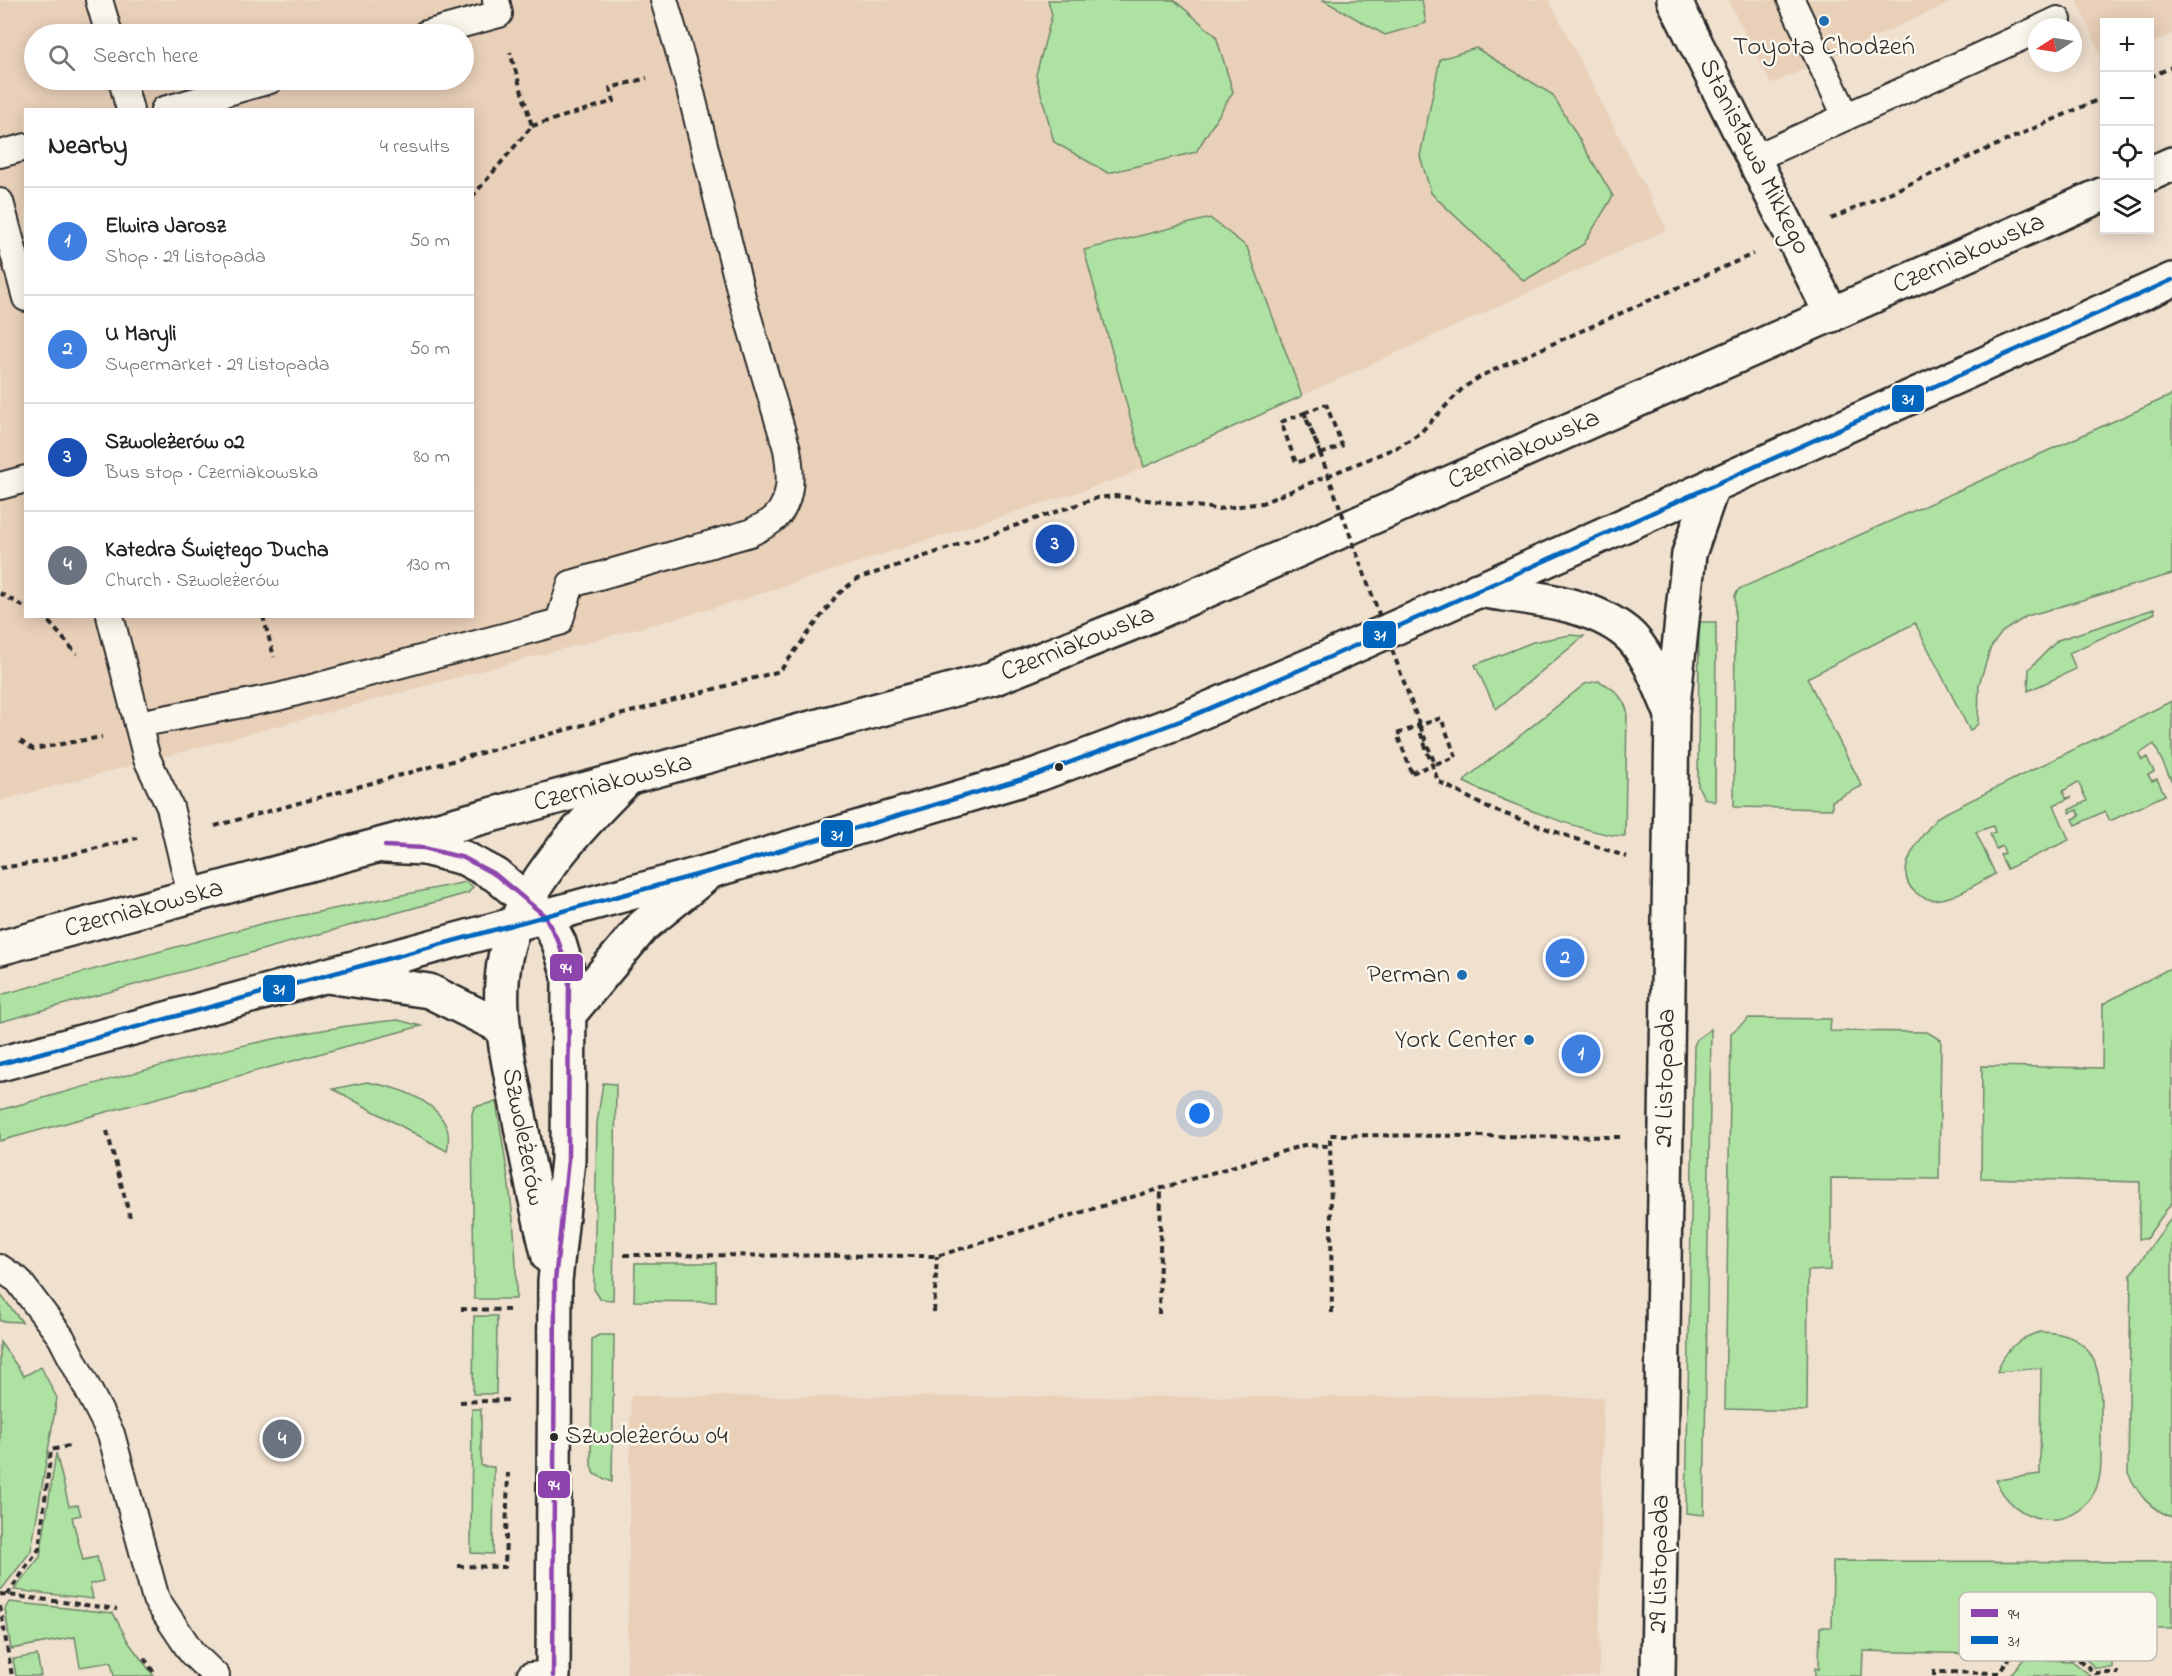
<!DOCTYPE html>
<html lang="en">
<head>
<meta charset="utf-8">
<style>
  body { margin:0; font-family:"Indie Flower",sans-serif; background:#f6f6f6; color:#222 }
  .controls { position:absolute; right:18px; top:18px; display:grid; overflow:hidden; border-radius:0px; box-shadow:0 3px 15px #0003 }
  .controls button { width:54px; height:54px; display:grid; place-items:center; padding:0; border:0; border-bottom:2px solid #e0e0e0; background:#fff; color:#222; font:30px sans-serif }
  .compass { position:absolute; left:2028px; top:18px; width:54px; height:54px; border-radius:50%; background:#fff; box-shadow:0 3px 15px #0003; rotate:258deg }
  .you { position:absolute; left:1200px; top:1114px; width:21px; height:21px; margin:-15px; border:4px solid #fff; border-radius:50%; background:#1a73e8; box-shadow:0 0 0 9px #1a73e833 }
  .badge { display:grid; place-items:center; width:39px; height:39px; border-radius:50%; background:#0b8043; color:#fff; font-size:20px; font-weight:700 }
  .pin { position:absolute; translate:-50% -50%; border:3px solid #fff; box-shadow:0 2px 6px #0006 }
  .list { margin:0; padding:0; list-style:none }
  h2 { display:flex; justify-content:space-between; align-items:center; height:78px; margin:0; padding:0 24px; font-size:26px }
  h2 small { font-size:20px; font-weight:400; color:#767676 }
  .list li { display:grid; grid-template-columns:39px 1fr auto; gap:18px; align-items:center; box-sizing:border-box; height:108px; padding:0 24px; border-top:2px solid #e0e0e0 }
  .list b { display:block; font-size:22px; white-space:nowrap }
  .list p { margin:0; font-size:20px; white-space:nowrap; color:#767676 }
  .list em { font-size:20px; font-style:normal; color:#767676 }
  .icon { flex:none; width:33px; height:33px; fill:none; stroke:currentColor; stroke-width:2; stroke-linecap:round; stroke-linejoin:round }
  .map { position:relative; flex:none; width:2172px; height:1676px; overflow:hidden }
  .search { position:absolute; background:#fff; box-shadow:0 3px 15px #0003; left:24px; top:24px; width:450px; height:66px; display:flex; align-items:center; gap:15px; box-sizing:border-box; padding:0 21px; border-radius:33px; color:#767676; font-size:22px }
  .panel { position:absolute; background:#fff; box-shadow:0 3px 15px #0003; left:24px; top:108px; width:450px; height:510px; border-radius:0px }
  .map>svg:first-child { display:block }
</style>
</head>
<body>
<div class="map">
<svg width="2172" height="1676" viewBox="0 0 2172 1676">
  <rect width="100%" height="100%" fill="#f0e0ce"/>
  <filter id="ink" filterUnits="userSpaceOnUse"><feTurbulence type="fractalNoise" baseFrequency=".0167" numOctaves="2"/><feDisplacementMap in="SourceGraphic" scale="12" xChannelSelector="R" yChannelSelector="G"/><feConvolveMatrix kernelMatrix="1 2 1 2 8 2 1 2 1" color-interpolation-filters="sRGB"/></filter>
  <g filter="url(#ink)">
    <!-- built -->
    <g fill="#e9d0b9" fill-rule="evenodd">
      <path d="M0 0H1549L1667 230 1118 479 728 604 0 801ZM34 34H464V80H34ZM26 110H472V616H26Z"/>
      <path d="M1728 0H1956L1771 84Z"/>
      <path d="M2077 0H2172V34L2150 44V22H2104V63Z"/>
      <path d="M631 1396 1603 1397 1599 1676H627Z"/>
    </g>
    <!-- green -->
    <g fill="#aee2a3" stroke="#6c8667" stroke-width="1.5">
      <path d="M1048 0H1174L1216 36 1233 92 1196 152 1108 173 1054 142 1036 75 1052 15Z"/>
      <path d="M1323 0H1422L1426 23 1385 35Z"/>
      <path d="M1476 48 1553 95 1613 196 1584 244 1524 281 1431 193 1420 156 1440 59Z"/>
      <path d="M1210 218 1247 247 1302 396 1144 467 1084 250Z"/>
      <path d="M2172 395V574L2027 616 2002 632 1991 647 1979 684 1978 724 1970 731 1915 623 1807 678 1862 786 1832 801V809L1734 807 1735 595 1739 589Z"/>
      <path d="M2154 609 2155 613 2069 653 2076 669 2028 691 2029 669 2058 640Z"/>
      <path d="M1699 622H1716L1715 802 1704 798 1698 786Z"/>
      <path d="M1570 635 1584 636 1496 709 1475 665 1533 642Z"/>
      <path d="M1598 681C1611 686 1622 696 1627 710L1625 836C1593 837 1496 798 1464 782L1468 777 1585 684Z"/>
      <path d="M2172 701V782L2154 744 2139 754 2142 760 2147 757 2154 772 2148 775 2152 781 2157 779 2165 795 2110 821 2105 811 2076 825 2073 819 2080 816 2077 810 2070 813 2069 810 2087 801 2078 782 2063 791 2066 798 2072 797 2054 805 2069 840 2007 869 2000 855 2005 853 2002 846 1996 849 1990 834 1995 832 1993 826 1976 832 1995 874C1979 882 1958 897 1940 899 1931 901 1922 898 1915 892 1890 871 1924 832 1939 816Z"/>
      <path d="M466 882 473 887 468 893 0 1022V995L264 923Z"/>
      <path d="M2172 967V1202L2146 1239H2139L2140 1182 1981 1178 1982 1066 2102 1068 2103 1004Z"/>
      <path d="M1749 1018 1831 1019 1830 1031 1927 1032 1941 1040 1939 1179 1831 1178V1270L1808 1271 1807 1411 1725 1409 1731 1033Z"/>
      <path d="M398 1020 421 1026 0 1141V1110C132 1074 262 1033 398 1020Z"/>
      <path d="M1711 1029 1704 1515 1686 1513 1694 1046 1697 1039Z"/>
      <path d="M367 1082C395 1087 439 1099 448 1132 449 1138 448 1146 447 1151L333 1089Z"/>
      <path d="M603 1083 616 1084 613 1300 600 1299 594 1289 597 1123Z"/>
      <path d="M496 1102C507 1168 518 1232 516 1299H474L472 1114 474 1107Z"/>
      <path d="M2172 1217V1517C2148 1508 2139 1495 2128 1473L2131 1274Z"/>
      <path d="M635 1263H716V1302L634 1301Z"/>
      <path d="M0 1294 22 1322 0 1321Z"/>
      <path d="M474 1316H497L496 1394H473Z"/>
      <path d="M2040 1332C2105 1332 2101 1382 2101 1431 2100 1450 2104 1473 2095 1491 2073 1536 2012 1524 1996 1480L2040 1474 2041 1368 1997 1372C2004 1350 2018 1338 2040 1332Z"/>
      <path d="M599 1335H614L612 1482 594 1474 591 1465 592 1339Z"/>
      <path d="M0 1342 24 1376 41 1367 57 1398 31 1551 2 1589H0Z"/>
      <path d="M472 1409H481V1466L494 1467 493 1554 471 1553Z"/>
      <path d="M56 1453 69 1506 78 1505 81 1515 72 1517 83 1560 97 1557 103 1581 90 1584 93 1599 14 1590 40 1557Z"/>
      <path d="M1833 1561 2172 1562V1628H2113L2112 1668H2095L2076 1649 2024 1647 2016 1655 1863 1651 1862 1676H1815V1668L1819 1669 1820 1627H1832Z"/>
      <path d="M9 1602 113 1613 129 1643 154 1676H114L111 1662 80 1667 75 1637 11 1649 5 1609Z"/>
      <path d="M37 1655 41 1676H16L13 1659Z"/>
      <path d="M2024 1659 2072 1661 2091 1676H2009Z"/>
    </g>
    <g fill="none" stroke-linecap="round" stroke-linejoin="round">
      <!-- service casing -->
      <g stroke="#2b2b2b" stroke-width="30">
        <g id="service">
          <path d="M99 0 109 34"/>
          <path d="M1791 0 1846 116"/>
          <path d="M2043 27 2058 20"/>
          <path d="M426 34 499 14 496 0"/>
          <path d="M122 80 130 110"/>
          <path d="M164 110 270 80"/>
          <path d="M0 154 26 147"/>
          <path d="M1755 158 2037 30"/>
          <path d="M0 202 26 298"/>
          <path d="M0 486 26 479"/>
          <path d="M110 616 147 759 170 807 191 895"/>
          <path d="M138 724 278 697 559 622 571 584 750 533C757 529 769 524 775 518 793 500 791 473 787 449L743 301 688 81 664 0"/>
          <path d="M0 1268 18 1280 61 1337 111 1434 156 1599 192 1653 216 1676"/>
          <path d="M530 1676 554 1674"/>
        </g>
      </g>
      <!-- minor casing -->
      <g stroke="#2b2b2b" stroke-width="38">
        <g id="minor">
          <path d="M1674 0 1832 315"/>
          <path d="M1477 590C1526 598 1587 600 1627 633 1647 650 1660 686 1670 710"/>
          <path d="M1658 1676 1672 714 1689 554 1713 484"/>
        </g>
      </g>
      <!-- tertiary casing -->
      <g stroke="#2b2b2b" stroke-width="38">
        <g id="tertiary">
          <path d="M385 846 424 848 464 858 496 875 545 916 559 943 569 976 568 1160 555 1281 553 1676"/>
          <path d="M327 976 429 991 502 1027"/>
          <path d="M571 1012 643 926 711 871"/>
          <path d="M549 1257C537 1208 527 1159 518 1110 506 1048 489 983 516 922 540 868 585 821 627 779"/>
        </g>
      </g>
      <!-- primary casing -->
      <g stroke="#2b2b2b" stroke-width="38">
        <g id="primary">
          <path d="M2150 174 2172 164"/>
          <path d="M0 948 992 679 1135 622 2104 194"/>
          <path d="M0 1064 711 871 1039 774 1180 721 1323 660 2172 280"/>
        </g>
      </g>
      <!-- path -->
      <g stroke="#2b2b2b" stroke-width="4" stroke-dasharray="6 4.5" stroke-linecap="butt">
        <path d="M2150 77 2172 67"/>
        <path d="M532 126 614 101 610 88 647 78"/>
        <path d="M472 197 532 126 510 52"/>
        <path d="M1831 219 2104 97"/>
        <path d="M1304 412 1321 454 1296 463 1281 422 1304 413 1320 453"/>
        <path d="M1321 454 1342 446 1326 404"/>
        <path d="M0 593 26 608"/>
        <path d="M40 616 48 621 77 654"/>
        <path d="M263 616 274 657"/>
        <path d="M1420 726 1435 764 1456 757 1441 718 1418 726 1438 781 1488 808 1627 857"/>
        <path d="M20 741 33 749 102 737"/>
        <path d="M1412 773 1397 734 1418 726"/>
        <path d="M215 826 780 671 837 595 857 579 1097 498 1116 496 1218 509 1262 503 1400 446 1421 432 1463 388 1483 375 1753 254"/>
        <path d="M0 868 41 862 137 838"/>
        <path d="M107 1131 130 1217"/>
        <path d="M624 1255 937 1256 1304 1145 1330 1146"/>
        <path d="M461 1309 509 1310V1313"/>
        <path d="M934 1312 937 1256"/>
        <path d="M1332 1313 1330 1135 1620 1137"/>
        <path d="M1159 1314 1161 1189"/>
        <path d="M460 1402 510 1400"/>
        <path d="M458 1566 505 1567 508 1473"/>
        <path d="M0 1594 117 1609"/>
        <path d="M7 1595 39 1549 51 1450 73 1445"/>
        <path d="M0 1606 12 1676"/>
        <path d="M144 1658 155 1674"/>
        <path d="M1934 1676V1672L1999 1673 2010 1657 2077 1658 2095 1673H2119"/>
      </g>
      <!-- service -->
      <use href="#service" stroke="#fbf7ec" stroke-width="26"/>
      <!-- minor -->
      <use href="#minor" stroke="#fbf7ec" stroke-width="33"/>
      <!-- tertiary -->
      <use href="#tertiary" stroke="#fbf7ec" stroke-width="33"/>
      <!-- primary -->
      <use href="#primary" stroke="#fbf7ec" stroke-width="33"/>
      <!-- path-bridge -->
      <g stroke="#2b2b2b" stroke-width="4" stroke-dasharray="6 4.5" stroke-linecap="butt">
        <path d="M1304 413 1326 404"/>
        <path d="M1320 453 1420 726"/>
        <path d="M1412 773 1435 764"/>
      </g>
      <!-- bus-1 casing -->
      <g stroke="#fbf7ec" stroke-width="9">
        <path id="bus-1" d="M385 846 424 848 464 858 496 875 545 916 559 943 569 976 568 1160 555 1281 553 1676"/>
      </g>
      <!-- bus-2 casing -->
      <g stroke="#fbf7ec" stroke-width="9">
        <path id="bus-2" d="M0 1064 711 871 1039 774 1180 721 1323 660 2172 280"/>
      </g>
      <!-- bus-1 -->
      <use href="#bus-1" stroke="#8e44ad" stroke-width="4.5"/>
      <!-- bus-2 -->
      <use href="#bus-2" stroke="#0065bd" stroke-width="4.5"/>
    </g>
  </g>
  <!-- markers -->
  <g fill="#1f6fb2" stroke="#fbf7ec" stroke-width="2">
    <circle cx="1824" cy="21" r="6"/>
    <circle cx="1462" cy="975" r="6"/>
    <circle cx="1529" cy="1040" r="6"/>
  </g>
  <g fill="#2b2b2b" stroke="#fbf7ec" stroke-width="2">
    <circle cx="1059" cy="767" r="5"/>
    <circle cx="554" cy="1437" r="5"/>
  </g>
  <g text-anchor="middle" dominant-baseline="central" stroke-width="5" stroke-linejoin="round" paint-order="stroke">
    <!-- bus labels -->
    <g font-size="26" fill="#2b2b2b" stroke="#fbf7ec" text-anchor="start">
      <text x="565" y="1437">Szwoleżerów 04</text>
    </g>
    <!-- poi labels -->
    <g font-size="27" fill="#2b2b2b" stroke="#fbf7ec" text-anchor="end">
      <text x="1824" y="47" text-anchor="middle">Toyota Chodzeń</text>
      <text x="1450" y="975">Perman</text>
      <text x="1517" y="1040">York Center</text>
    </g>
    <!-- street labels -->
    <g font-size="27" fill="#2b2b2b" stroke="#fbf7ec">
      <text transform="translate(1754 157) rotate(63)">Stanisława Mikkego</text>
      <text transform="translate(1969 254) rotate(-24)">Czerniakowska</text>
      <text transform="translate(1524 450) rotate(-24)">Czerniakowska</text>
      <text transform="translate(1078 644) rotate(-22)">Czerniakowska</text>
      <text transform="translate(613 783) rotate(-15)">Czerniakowska</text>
      <text transform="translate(144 909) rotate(-15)">Czerniakowska</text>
      <text transform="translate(1666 1078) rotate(-89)">29 Listopada</text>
      <text transform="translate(523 1137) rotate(79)">Szwoleżerów</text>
      <text transform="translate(1660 1564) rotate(-89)">29 Listopada</text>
    </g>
  </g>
  <!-- legend -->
  <rect x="1959" y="1592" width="198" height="69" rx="9" fill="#fbf7ec" stroke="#bdbab2" stroke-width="1.5"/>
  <rect x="1971" y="1609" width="27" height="8" fill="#8e44ad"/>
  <rect x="1971" y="1636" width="27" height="8" fill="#0065bd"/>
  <g font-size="16" fill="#2b2b2b">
    <text x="2008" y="1619">94</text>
    <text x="2008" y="1646">31</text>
  </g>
  <g stroke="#fbf7ec" stroke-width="2">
    <rect x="1891" y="384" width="34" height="29" rx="6" fill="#0065bd"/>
    <rect x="1362" y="620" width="35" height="29" rx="6" fill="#0065bd"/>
    <rect x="820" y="819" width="34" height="29" rx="6" fill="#0065bd"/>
    <rect x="549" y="953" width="35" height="29" rx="6" fill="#8e44ad"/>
    <rect x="262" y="974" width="34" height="29" rx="6" fill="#0065bd"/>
    <rect x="537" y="1470" width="34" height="29" rx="6" fill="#8e44ad"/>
  </g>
  <g font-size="16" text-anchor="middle" font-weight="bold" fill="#fff">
    <text x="1908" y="404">31</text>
    <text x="1380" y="640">31</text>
    <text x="837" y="840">31</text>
    <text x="566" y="973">94</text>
    <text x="279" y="994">31</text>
    <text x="554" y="1490">94</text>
  </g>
</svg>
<div class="controls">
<button>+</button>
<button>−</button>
<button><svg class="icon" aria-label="locate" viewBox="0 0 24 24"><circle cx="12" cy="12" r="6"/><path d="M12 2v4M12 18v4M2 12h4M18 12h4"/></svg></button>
<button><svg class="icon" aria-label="layers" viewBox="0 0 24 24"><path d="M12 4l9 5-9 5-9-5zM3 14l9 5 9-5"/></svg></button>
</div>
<svg class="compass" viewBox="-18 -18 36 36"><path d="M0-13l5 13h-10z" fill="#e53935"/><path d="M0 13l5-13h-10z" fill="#767676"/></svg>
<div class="you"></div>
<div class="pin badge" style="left:1581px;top:1054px;background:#3f7fe0">1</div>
<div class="pin badge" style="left:1565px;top:958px;background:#3f7fe0">2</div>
<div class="pin badge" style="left:1055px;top:544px;background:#1a4fb4">3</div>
<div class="pin badge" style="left:282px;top:1439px;background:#6b7280">4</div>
<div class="search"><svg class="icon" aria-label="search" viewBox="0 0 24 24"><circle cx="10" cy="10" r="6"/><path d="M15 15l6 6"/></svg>Search here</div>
<section class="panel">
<h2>Nearby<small>4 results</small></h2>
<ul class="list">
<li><span class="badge" style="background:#3f7fe0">1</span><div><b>Elwira Jarosz</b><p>Shop · 29 Listopada</p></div><em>50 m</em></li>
<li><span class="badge" style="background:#3f7fe0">2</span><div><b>U Maryli</b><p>Supermarket · 29 Listopada</p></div><em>50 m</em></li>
<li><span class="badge" style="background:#1a4fb4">3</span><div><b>Szwoleżerów 02</b><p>Bus stop · Czerniakowska</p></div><em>80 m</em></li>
<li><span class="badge" style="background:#6b7280">4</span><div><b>Katedra Świętego Ducha</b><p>Church · Szwoleżerów</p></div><em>130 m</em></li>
</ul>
</section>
</div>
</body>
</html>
